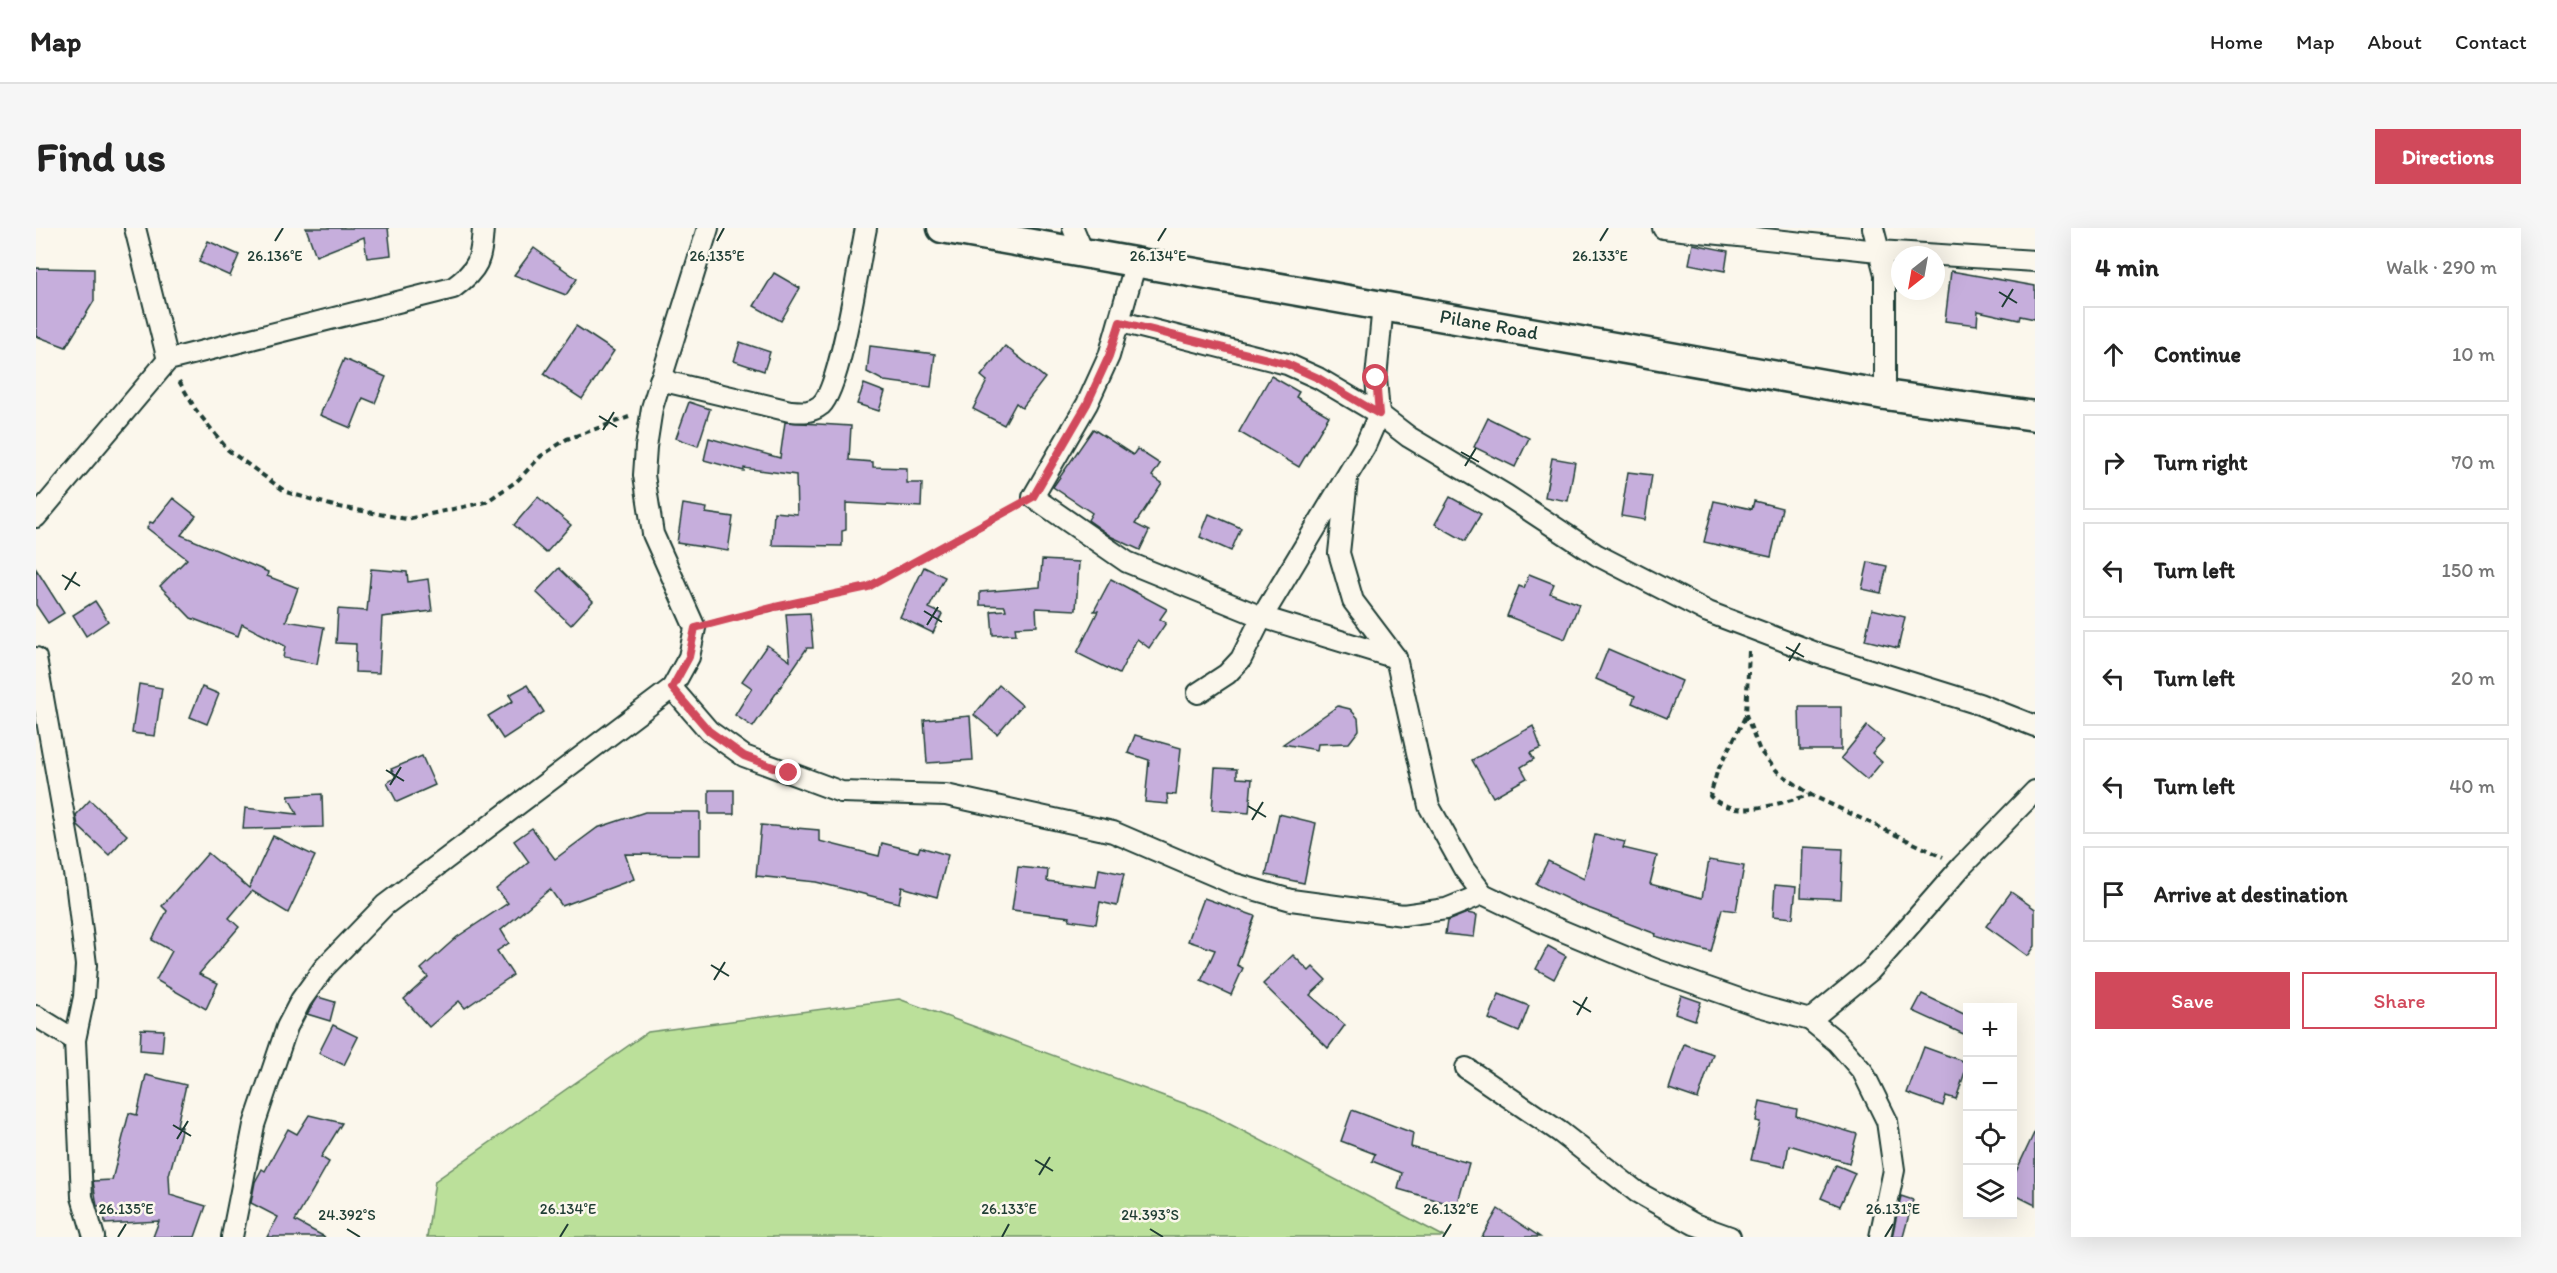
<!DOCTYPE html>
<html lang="en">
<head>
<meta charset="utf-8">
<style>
  body { margin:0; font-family:Itim,sans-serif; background:#f6f6f6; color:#222 }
  .controls { position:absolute; right:18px; bottom:18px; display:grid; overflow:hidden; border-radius:0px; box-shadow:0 6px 24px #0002 }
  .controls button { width:54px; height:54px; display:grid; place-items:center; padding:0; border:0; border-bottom:2px solid #e0e0e0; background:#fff; color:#222; font:30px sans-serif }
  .compass { position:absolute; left:1855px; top:18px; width:54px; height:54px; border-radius:50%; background:#fff; box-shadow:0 6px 24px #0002; rotate:211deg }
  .stop { position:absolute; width:18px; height:18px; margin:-14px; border:4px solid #d1495b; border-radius:50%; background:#fff }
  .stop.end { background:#d1495b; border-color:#fff; box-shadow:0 2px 6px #0008 }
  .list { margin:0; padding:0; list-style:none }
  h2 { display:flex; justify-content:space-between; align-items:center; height:78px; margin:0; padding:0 24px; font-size:26px }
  h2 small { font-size:20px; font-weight:400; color:#767676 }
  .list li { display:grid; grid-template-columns:39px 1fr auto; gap:18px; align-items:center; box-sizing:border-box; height:96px; margin:0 12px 12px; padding:0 12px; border:2px solid #e0e0e0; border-radius:0px }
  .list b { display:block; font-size:22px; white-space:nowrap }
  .list em { font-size:20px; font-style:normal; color:#767676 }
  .actions { display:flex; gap:12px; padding:18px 24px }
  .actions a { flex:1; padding:14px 0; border:2px solid #d1495b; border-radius:0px; text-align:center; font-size:21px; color:#d1495b }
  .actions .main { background:#d1495b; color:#fff }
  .icon { flex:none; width:33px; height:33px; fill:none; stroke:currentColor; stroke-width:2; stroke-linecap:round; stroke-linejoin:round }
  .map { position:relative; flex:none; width:1999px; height:1009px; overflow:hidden; border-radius:0px }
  header { display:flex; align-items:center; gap:36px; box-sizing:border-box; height:84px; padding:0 30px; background:#fff; border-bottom:2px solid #e0e0e0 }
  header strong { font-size:28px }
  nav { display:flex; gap:33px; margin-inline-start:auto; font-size:21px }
  .intro { display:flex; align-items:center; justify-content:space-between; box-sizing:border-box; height:144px; padding:0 36px }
  h1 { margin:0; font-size:42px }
  .button { padding:15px 27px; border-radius:0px; background:#d1495b; color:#fff; font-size:21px; font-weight:700 }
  main { display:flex; gap:36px; padding:0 36px }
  aside { flex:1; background:#fff; border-radius:0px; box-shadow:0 6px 24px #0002 }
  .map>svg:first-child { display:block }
</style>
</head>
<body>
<header>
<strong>Map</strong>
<nav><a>Home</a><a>Map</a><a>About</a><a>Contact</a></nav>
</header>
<div class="intro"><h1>Find us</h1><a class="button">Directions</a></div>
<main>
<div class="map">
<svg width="1999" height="1009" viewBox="0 0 1999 1009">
  <rect width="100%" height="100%" fill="#fbf7ec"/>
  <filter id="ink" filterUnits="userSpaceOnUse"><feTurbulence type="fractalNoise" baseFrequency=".0167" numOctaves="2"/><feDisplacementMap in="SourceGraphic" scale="12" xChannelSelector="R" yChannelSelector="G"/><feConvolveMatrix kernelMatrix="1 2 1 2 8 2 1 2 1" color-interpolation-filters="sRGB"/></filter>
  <g filter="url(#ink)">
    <!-- green -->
    <path fill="#bbe09a" stroke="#6d8e67" stroke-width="1.5" d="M863 771 1169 883 1409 1009H391L399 953 612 804Z"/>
    <!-- building -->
    <g fill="#c6aedc" stroke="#1f3d34" stroke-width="1.5">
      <path d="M270 0H352L355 27 331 30 328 9 280 28Z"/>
      <path d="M172 13 203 27 194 48 163 34Z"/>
      <path d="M1657 16 1692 23 1689 43 1653 36Z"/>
      <path d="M498 20 541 51 530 67 478 47Z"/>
      <path d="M0 40 58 41V73L30 119 0 108Z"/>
      <path d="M1915 43 1999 58V91L1984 88 1983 92 1942 83 1941 97 1909 93Z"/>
      <path d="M738 45 764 60 745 93 718 78Z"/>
      <path d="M540 98 578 123 546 171 508 146Z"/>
      <path d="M704 114 734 124 728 143 698 133Z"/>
      <path d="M834 118 899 126 895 159 848 153 831 144Z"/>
      <path d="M969 118 1009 150 986 180 980 175 968 197 937 181 951 153 945 148Z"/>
      <path d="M308 131 350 149 339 175 327 170 315 200 284 187Z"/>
      <path d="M1235 148 1263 164 1260 169 1293 188 1263 239 1203 204Z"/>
      <path d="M828 156 849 164 843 183 821 176Z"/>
      <path d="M653 174 674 181 662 218 640 210Z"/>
      <path d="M1452 190 1493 210 1479 239 1438 219Z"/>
      <path d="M749 194 815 198 813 232 837 234V239L871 240V255H886L885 279 810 275V302L806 303V318L736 317 738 284 761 286 760 247 708 240V243L668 232 673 210 744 230Z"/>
      <path d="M1057 201 1097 227 1101 221 1124 236 1116 248 1126 255 1099 296 1113 303 1104 322 1076 309 1052 292 1056 285 1017 259Z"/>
      <path d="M1516 230 1539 234 1532 273 1509 269Z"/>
      <path d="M1592 244 1616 247 1609 292 1585 288Z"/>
      <path d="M502 269 535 297 510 325 478 297Z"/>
      <path d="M1414 269 1445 286 1429 313 1399 296Z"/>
      <path d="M137 270 160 288 145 307 232 344 231 348 262 360 250 393 288 399 281 436 247 430 249 418 206 396 202 408 155 390 124 358 151 331 111 300 114 294 117 295Z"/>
      <path d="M1678 273 1716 281 1718 273 1746 280 1735 329 1668 314Z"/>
      <path d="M647 276 671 280 670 285 697 289 692 323 641 315Z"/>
      <path d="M1173 286 1205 300 1195 323 1164 309Z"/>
      <path d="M1006 332 1043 334 1040 382 1000 380 1001 398 979 399 980 406 957 407 955 383 970 382 969 378 944 377V364L1004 359Z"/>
      <path d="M1832 334 1851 338 1845 365 1826 361Z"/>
      <path d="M888 339 909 349 893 380 906 386 897 405 864 389Z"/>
      <path d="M523 340 557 373 535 397 500 364Z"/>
      <path d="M0 341 28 385 12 395 0 377Z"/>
      <path d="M335 341 371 344 372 354 392 351 396 383 346 389 343 445 319 444 320 416 300 415 302 381 331 383Z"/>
      <path d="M1493 346 1518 356 1514 365 1543 376 1529 411 1471 388 1483 358 1488 360Z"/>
      <path d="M1075 351 1131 381 1124 391 1130 395 1113 420 1101 411 1083 446 1041 425 1062 383H1058Z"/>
      <path d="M59 373 72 393 50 408 37 387Z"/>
      <path d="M1836 381 1869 389 1862 420 1829 412Z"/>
      <path d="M774 385 777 420H771L717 499 699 487 716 460 706 453 731 417 754 433 750 386Z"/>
      <path d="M1572 421 1646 453 1631 490 1596 475 1599 468 1560 451Z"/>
      <path d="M103 456 126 460 119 508 96 505Z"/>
      <path d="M491 457 508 484 467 511 452 488 477 473 473 467Z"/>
      <path d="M963 457 986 477 961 506 938 487Z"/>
      <path d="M166 459 183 466 171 496 154 489Z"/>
      <path d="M1302 478 1314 481 1322 490 1323 502 1313 515 1282 516 1281 522 1247 516Z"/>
      <path d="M1763 479H1805V522H1764Z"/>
      <path d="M934 488 937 532 891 535 888 492Z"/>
      <path d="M1497 498 1505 520 1494 525 1498 531 1485 539 1491 550 1457 569 1436 532Z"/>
      <path d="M1831 498 1848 512 1836 525 1846 534 1831 552 1805 530Z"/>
      <path d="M1099 507 1145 520 1140 567 1131 566 1132 576 1109 574 1113 532 1092 525Z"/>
      <path d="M386 528 399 557 361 574 351 555 360 549 355 541Z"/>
      <path d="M1179 540 1201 541V550L1216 551 1213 585 1176 582Z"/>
      <rect x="673" y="562" width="25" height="24"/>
      <path d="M286 566 287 599 207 601 209 580 261 586 252 568Z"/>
      <path d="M54 572 91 607 73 627 42 598 40 587Z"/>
      <path d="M609 584H664V627L589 626 598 651 526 678 514 661 465 702 473 715 461 723 477 747 429 780 423 773 393 799 368 771 392 749 385 741 421 709 472 675 460 661 493 634 478 613 496 600 519 631 561 600Z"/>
      <path d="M1243 586 1280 595 1268 655 1230 647Z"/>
      <path d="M725 597 783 602V613L843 628 846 615 882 624 884 619 912 627 901 669 866 659 863 675 780 654 720 648Z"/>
      <path d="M1559 607 1589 614 1587 620 1621 628 1614 656 1666 670 1673 632 1708 638 1700 683 1686 681 1675 724 1619 708 1620 706 1544 677 1500 656 1512 633 1548 651Z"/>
      <path d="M237 608 279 628 252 685 216 663 193 690 203 699 163 746 182 755 170 781 120 752 136 723 116 712 131 683 126 678 172 625 213 660Z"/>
      <path d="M1767 619 1807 621 1805 671 1765 669Z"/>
      <path d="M982 639 1012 642 1011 653 1060 659 1063 641 1088 646 1081 678 1064 674 1060 696 1033 692 1034 689 976 682Z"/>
      <path d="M1739 657 1760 659 1757 690 1737 688Z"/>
      <path d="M1975 664 1999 681V718L1992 728 1950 698Z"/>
      <path d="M1168 670 1219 688 1201 737 1207 740 1195 767 1165 753 1179 722 1152 713Z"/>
      <path d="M1431 685 1441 687 1438 709 1409 706 1411 693Z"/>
      <path d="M1512 718 1530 728 1518 751 1500 741Z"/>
      <path d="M1257 727 1273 743 1277 739 1290 752 1274 767 1309 797 1292 820 1227 756Z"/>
      <path d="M1463 766 1493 778 1483 804 1453 791Z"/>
      <path d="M1886 766 1932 788V808L1877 783Z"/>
      <path d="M1645 767 1665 774 1659 792 1639 785Z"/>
      <path d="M282 769 299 774 294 793 271 786Z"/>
      <path d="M297 797 322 809 308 837 283 825Z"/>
      <path d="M105 801 128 802 126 824 104 822Z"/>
      <path d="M1648 816 1677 826 1662 871 1633 861Z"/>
      <path d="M1888 819 1932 835 1920 871 1910 868 1907 878 1871 865Z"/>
      <path d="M110 847 150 857 141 897 146 899 133 947 134 967 170 978 159 1009H117L123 993 69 996 68 978H61L57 953 76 952 93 885 101 887Z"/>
      <path d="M1724 873 1761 881 1760 888 1821 906 1813 935 1753 917 1749 939 1715 932 1724 894 1720 893Z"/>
      <path d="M1316 882 1377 905 1375 919 1433 935 1421 978 1362 961 1366 945 1336 933 1339 926 1305 913Z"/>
      <path d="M273 887 306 895 285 929 293 934 259 993 289 1009H231L242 989 215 975 219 954 226 941 229 943 252 901 261 906Z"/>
      <path d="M1999 903V977L1977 966V950Z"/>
      <path d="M1800 937 1819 945 1804 978 1785 970Z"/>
      <path d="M1865 968 1877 972 1867 1009H1856Z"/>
      <path d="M1462 981 1504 1009H1446Z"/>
    </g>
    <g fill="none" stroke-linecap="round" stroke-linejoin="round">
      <!-- street casing -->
      <g stroke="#1f3d34" stroke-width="24">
        <g id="street">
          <path d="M99 0 132 132"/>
          <path d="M1037 0 1047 24"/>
          <path d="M1627 0 1842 23 1999 33"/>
          <path d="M1837 0 1849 46V167"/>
          <path d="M1100 34 1073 128 1051 176 997 269 1091 334 1226 389 1360 430"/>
          <path d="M1085 94 1251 136 1282 150 1343 186 1373 209 1470 267 1561 327 1672 384 1783 426 1943 476 1999 498"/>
          <path d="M624 152 754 183C766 184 775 185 785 177 805 159 823 33 830 0"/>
          <path d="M1311 251 1303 325 1317 373 1360 430 1393 578 1428 641 1447 666 1510 696 1618 741 1723 778 1774 792 1801 814 1827 844 1851 893 1858 942 1844 1009"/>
          <path d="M0 289 132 132 417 60C443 41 445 32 447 0"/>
          <path d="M0 430 41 662 50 737 48 769 39 812 46 969 58 1009"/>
          <path d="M636 460 673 503 708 528 805 564 910 567 1077 604 1196 655 1255 672 1367 687 1410 681 1447 666"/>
          <path d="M1162 465 1191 446 1205 431 1226 389 1329 218 1343 186 1340 150 1347 77"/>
          <path d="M0 788 39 812"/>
          <path d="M1774 792 1834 743 1926 638 1999 563"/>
          <path d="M1430 840 1524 904 1601 964 1658 996 1694 1009"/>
          <path d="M196 1009 218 897 251 799 265 772 288 740 349 677 636 460 653 429 659 400 617 306 608 247 610 219 616 180 672 0"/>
        </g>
      </g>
      <!-- secondary casing -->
      <g stroke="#1f3d34" stroke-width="33">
        <path id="secondary" d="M906 0 1849 167 1999 188"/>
      </g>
      <!-- path -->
      <g stroke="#1f3d34" stroke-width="4" stroke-dasharray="6 4.5" stroke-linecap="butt">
        <path d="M143 153 160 182 192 222 250 264 298 278 371 291 450 274 481 253 505 228 531 211 593 189"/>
        <path d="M680 394 832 359 978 280"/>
        <path d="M1713 423 1710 487 1724 523 1741 543 1775 567 1907 629"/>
        <path d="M1709 489 1681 544 1674 568C1700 593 1744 574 1775 567"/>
      </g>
      <!-- street -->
      <use href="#street" stroke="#fbf7ec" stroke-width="20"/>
      <!-- secondary -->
      <use href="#secondary" stroke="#fbf7ec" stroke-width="28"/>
    </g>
  </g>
  <g fill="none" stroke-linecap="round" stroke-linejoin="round" filter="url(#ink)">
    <!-- route -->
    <path stroke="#d1495b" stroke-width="8" d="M753 545 708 528 673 503 636 460 653 429 659 400 739 379 832 359 997 269 1051 176 1073 128 1084 94 1251 136 1282 150 1343 186 1340 150"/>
  </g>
  <!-- ticks -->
  <path fill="none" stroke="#1f3d34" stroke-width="2" d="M239 13 247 0M681 13 688 0M1122 13 1130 0M1564 13 1572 0M1963 64 1981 75M1966 79 1977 61M563 188 581 199M567 202 578 184M1425 224 1443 234M1429 238 1440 220M26 347 44 358M29 362 40 344M888 383 906 394M891 397 902 379M1750 419 1768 429M1753 433 1764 415M350 542 368 553M354 557 365 539M1212 578 1230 589M1216 592 1227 574M675 737 693 748M678 752 689 734M1537 773 1555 784M1541 787 1551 769M137 897 155 908M141 911 152 893M999 932 1017 943M1003 947 1014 929M311 1001 324 1009M1114 1001 1127 1009M82 1009 90 996M524 1009 532 996M966 1009 973 996M1407 1009 1415 996M1849 1009 1857 996"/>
  <g text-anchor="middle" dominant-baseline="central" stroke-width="5" stroke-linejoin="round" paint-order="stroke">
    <!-- street labels -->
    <g font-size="20" fill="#1f3d34" stroke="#fbf7ec">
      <text transform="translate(1453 96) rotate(10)">Pilane Road</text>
    </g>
  </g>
  <g font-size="15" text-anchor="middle" fill="#1f3d34" stroke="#fbf7ec" stroke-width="5" stroke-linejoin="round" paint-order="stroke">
    <text x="239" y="33">26.136°E</text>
    <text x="681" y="33">26.135°E</text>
    <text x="1122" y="33">26.134°E</text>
    <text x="1564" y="33">26.133°E</text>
    <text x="90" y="986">26.135°E</text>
    <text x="532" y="986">26.134°E</text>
    <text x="973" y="986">26.133°E</text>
    <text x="1415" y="986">26.132°E</text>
    <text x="1857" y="986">26.131°E</text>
    <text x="311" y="992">24.392°S</text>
    <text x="1114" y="992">24.393°S</text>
  </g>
</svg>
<div class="controls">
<button>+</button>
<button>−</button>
<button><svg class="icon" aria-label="locate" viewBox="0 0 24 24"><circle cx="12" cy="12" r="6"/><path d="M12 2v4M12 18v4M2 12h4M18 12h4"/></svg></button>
<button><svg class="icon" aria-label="layers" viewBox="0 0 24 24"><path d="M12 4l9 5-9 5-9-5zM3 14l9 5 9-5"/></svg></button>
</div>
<svg class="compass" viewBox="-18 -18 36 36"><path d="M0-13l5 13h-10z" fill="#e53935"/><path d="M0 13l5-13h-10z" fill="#767676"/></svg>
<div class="stop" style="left:1340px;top:150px"></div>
<div class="stop end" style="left:753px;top:545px"></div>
</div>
<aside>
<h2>4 min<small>Walk · 290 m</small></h2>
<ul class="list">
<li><svg class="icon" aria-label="ahead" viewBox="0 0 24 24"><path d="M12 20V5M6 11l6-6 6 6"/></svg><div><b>Continue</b></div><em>10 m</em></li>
<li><svg class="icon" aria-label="right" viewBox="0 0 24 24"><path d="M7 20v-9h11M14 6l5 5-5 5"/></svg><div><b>Turn right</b></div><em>70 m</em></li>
<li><svg class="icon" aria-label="left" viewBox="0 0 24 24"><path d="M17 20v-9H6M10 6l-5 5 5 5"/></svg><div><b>Turn left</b></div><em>150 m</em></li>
<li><svg class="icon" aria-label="left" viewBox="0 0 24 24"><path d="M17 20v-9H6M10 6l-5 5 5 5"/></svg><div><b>Turn left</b></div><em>20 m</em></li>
<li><svg class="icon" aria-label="left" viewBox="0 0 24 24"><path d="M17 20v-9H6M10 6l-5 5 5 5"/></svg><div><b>Turn left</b></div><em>40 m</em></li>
<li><svg class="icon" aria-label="arrive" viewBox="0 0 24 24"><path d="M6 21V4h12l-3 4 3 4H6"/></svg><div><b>Arrive at destination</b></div></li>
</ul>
<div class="actions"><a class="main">Save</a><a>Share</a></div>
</aside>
</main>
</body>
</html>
